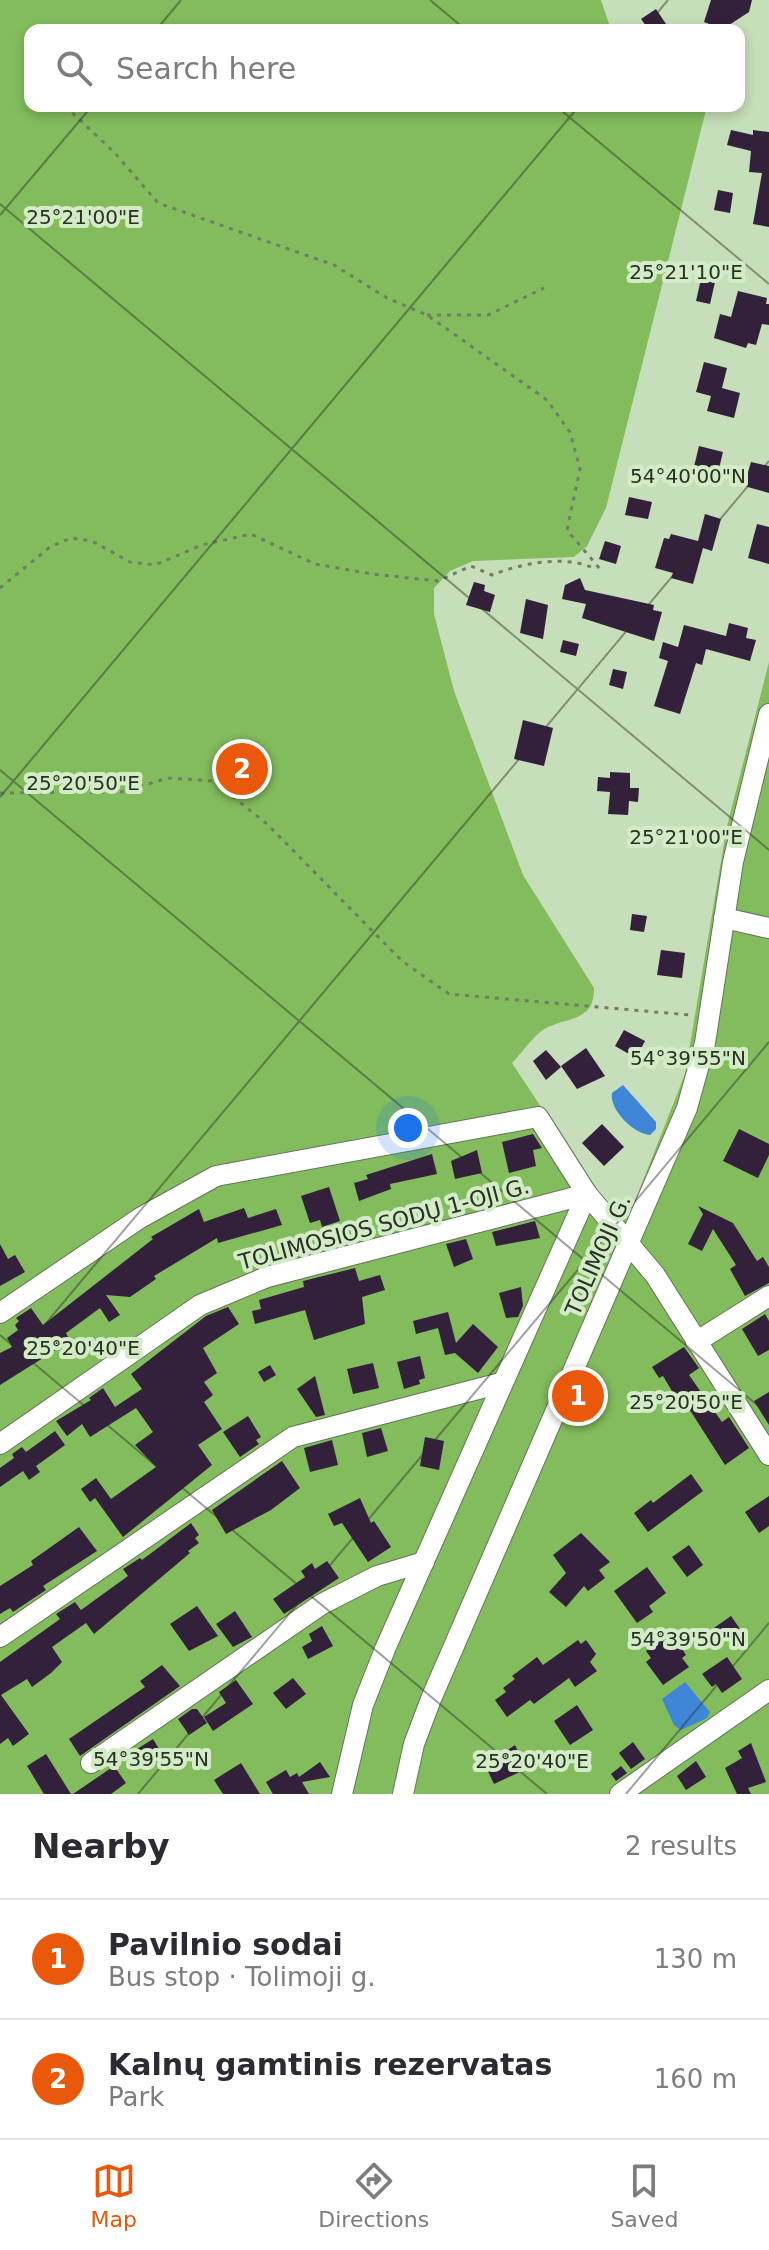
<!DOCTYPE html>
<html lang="en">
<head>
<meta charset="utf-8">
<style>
  body { margin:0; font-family:"DejaVu Sans",sans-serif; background:#f2f2f3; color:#2b2b33 }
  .you { position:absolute; left:408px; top:1128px; width:28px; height:28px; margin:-20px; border:6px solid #fff; border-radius:50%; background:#1a73e8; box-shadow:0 0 0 12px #1a73e833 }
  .badge { display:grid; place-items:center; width:52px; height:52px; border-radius:50%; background:#ea580c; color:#fff; font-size:26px; font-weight:700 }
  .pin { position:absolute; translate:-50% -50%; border:4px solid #fff; box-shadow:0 2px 8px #0006 }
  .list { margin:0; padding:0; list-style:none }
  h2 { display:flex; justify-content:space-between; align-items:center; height:104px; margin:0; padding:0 32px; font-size:34px }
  h2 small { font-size:26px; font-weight:400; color:#7c7c81 }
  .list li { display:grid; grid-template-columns:52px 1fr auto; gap:24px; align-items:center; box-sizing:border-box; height:120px; padding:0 32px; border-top:2px solid #e1e1e2 }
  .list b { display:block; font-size:30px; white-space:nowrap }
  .list p { margin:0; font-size:26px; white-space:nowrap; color:#7c7c81 }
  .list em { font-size:26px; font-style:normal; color:#7c7c81 }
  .icon { flex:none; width:44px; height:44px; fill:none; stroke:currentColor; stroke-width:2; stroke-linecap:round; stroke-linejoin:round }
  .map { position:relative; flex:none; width:769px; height:1794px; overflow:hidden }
  .search { position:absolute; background:#fff; box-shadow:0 4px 12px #0003; left:24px; right:24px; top:24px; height:88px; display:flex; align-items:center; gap:20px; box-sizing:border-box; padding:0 28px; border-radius:16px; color:#7c7c81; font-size:30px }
  .sheet { height:344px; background:#fff }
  nav { display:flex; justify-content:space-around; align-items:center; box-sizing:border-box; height:112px; border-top:2px solid #e1e1e2; background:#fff; font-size:22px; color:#7c7c81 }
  nav a { display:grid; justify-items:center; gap:4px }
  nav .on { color:#ea580c }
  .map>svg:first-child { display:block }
</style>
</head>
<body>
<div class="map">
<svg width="769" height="1794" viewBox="0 0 769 1794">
  <rect width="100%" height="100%" fill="#c6deb9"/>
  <!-- green -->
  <path fill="#83bc5d" d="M0 0H601L611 30H30V106H707L606 508 587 546 574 557 473 561 450 571 434 588V614L454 691 523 875 594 988C595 1026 560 1015 539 1033 529 1042 521 1054 512 1063L610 1211 629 1216 685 1074 727 826 769 662V1794H0Z"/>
  <!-- water -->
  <g fill="#4086d7">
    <path d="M623 1085 656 1122V1129L650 1135C634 1134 609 1110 612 1093Z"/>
    <path d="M685 1682 710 1712 707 1718 681 1730 674 1725 662 1699Z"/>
  </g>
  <!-- building -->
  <g fill="#33203b">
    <path d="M711 0H752L749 12 723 29 704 22Z"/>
    <path d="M656 9 670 30H649L641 19Z"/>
    <path d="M731 130 753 135V130L769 132V227L753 224 762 173 749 172 751 151 727 145Z"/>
    <path d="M718 190 733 193 730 213 714 210Z"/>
    <path d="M701 279 715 282 710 304 696 301Z"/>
    <path d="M738 291 767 298 766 304H769V325L762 324 756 345 748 343 746 348 714 338 720 314 731 317Z"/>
    <path d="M704 362 727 368 722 388 740 393 734 418 707 411 711 396 696 392Z"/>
    <path d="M699 446 723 452 717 477 692 475Z"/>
    <path d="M751 462 769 466V493L744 486Z"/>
    <path d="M629 497 652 502 648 519 625 515Z"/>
    <path d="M705 514 721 519 712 551 703 548 693 584 671 578 673 573 655 568 664 538 669 539 671 534 698 541Z"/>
    <path d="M757 524 769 527V564L748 558Z"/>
    <path d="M605 541 621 546 616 564 599 559Z"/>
    <path d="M580 578 585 590 654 605 653 610 662 612 654 641 582 618 586 604 562 599 565 585Z"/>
    <path d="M474 582 485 585 484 591 495 595 490 612 466 605Z"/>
    <path d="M526 599 548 605 543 639 520 633Z"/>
    <path d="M729 623 748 628 746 638 756 640 750 661 706 649 702 665 696 663 680 714 654 706 668 661 659 658 663 642 678 647 684 625 726 636Z"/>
    <path d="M563 640 579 644 576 656 560 652Z"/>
    <path d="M613 669 627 672 623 689 609 685Z"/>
    <path d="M523 720 553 728 544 766 514 759Z"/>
    <path d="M610 772 630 773V788H639L638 802 629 801 628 815 608 814 610 792 597 791 598 777 610 778Z"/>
    <path d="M632 914 647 916 644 932 630 930Z"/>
    <path d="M661 950 685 953 682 978 657 975Z"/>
    <path d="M624 1030 645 1041 636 1058 615 1046Z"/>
    <path d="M586 1048 605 1076 577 1089 561 1066Z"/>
    <path d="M546 1050 561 1067 546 1080 533 1061Z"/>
    <path d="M602 1124 624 1147 604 1166 582 1143Z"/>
    <path d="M739 1129 769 1144V1155L758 1178 723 1161Z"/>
    <path d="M533 1134 542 1148 533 1150 536 1166 509 1173 502 1142Z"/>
    <path d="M477 1150 482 1173 455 1179 451 1161Z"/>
    <path d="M432 1154 437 1174 390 1184 391 1189 359 1201 354 1183 368 1179 366 1175Z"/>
    <path d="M329 1187 340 1221 322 1227 320 1220 310 1223 301 1196Z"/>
    <path d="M698 1206 733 1223 757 1261 763 1257 769 1267V1283L745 1296 730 1269 736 1265 713 1229 702 1251 688 1244 703 1214Z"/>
    <path d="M244 1208 248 1218 276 1209 282 1225 218 1243 217 1238 154 1276 156 1279 130 1297 106 1295 120 1315 109 1322 100 1308 66 1333 70 1341 0 1385V1353L12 1347 7 1338 18 1330 15 1325 19 1321 16 1318 31 1308 43 1325 153 1239 151 1237 199 1209 204 1222Z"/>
    <path d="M535 1221 540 1238 496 1246 492 1232Z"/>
    <path d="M466 1239 473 1259 454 1267 446 1244Z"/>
    <path d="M0 1244 8 1259 15 1255 25 1272 0 1286Z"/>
    <path d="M355 1268 359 1281 380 1275 385 1290 362 1297 365 1324 314 1340 305 1310 255 1324 252 1311 261 1309 259 1300 304 1287 303 1281Z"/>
    <path d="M521 1287 523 1306 518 1317 506 1318 499 1293Z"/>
    <path d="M228 1307 239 1324 203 1348 217 1373 204 1382 213 1395 204 1402 222 1429 198 1445 212 1465 123 1537 95 1498 90 1502 81 1489 96 1478 111 1499 156 1467 135 1445 153 1432 136 1408 90 1437 82 1424 67 1436 56 1421 91 1400 89 1398 103 1388 115 1407 142 1389 131 1374 206 1316Z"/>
    <path d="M448 1312 456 1343 473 1324 498 1347 478 1373 455 1353 445 1355 438 1328 416 1334 413 1321Z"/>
    <path d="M765 1314 769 1321V1350L758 1356 742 1329Z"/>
    <path d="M684 1347 699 1368 689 1375 722 1422 729 1417 749 1448 725 1465 686 1404 681 1406 663 1376 659 1378 652 1367Z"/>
    <path d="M420 1356 425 1378 419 1380 420 1384 404 1389 397 1362Z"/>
    <path d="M373 1363 379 1388 353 1394 347 1369Z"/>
    <path d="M270 1365 276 1375 264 1382 258 1372Z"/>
    <path d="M315 1376 325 1415 316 1417 297 1389Z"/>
    <path d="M769 1392V1425L754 1401Z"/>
    <path d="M248 1416 261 1437 256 1440 259 1444 240 1457 223 1432Z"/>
    <path d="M381 1428 388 1451 367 1457 362 1433Z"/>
    <path d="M55 1431 65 1445 36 1466 40 1472 29 1480 23 1471 0 1487V1468L14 1458 12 1454 22 1447 26 1452Z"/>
    <path d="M425 1437 444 1441 439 1470 420 1466Z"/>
    <path d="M332 1440 338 1465 310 1472 304 1448Z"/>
    <path d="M282 1461 300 1488 271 1510 226 1534 212 1510Z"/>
    <path d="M691 1474 703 1491 648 1532 634 1513 651 1500 653 1503Z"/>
    <path d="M769 1496V1526L759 1533 745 1512Z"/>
    <path d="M360 1498 371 1523 374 1521 391 1547 368 1562 342 1523 334 1526 328 1514Z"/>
    <path d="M191 1523 199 1535 195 1538 199 1543 188 1551 190 1553 94 1634 86 1623 52 1647 62 1662 51 1673 32 1687 27 1679 1 1695 29 1734 13 1746 8 1738 0 1744V1662L60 1619 56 1614 75 1602 81 1610 128 1576 123 1569 140 1558 142 1560Z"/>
    <path d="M79 1527 97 1551 43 1586 46 1590 13 1612 10 1608 0 1614V1586L33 1565 31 1561Z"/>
    <path d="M581 1533 610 1562 599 1570 605 1578 588 1591 584 1586 566 1607 549 1592 566 1573 553 1555Z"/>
    <path d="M689 1545 703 1565 687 1577 672 1557Z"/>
    <path d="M327 1561 339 1578 284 1614 273 1599 305 1577 301 1571 312 1563 315 1569Z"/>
    <path d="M647 1567 666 1593 649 1606 653 1612 637 1623 614 1591Z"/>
    <path d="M197 1606 218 1636 189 1651 170 1624Z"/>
    <path d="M235 1611 252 1637 233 1647 216 1624Z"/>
    <path d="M731 1616 740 1629 720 1643 711 1630Z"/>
    <path d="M322 1626 333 1646 308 1659 302 1647 312 1641 309 1634Z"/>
    <path d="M672 1633 686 1655 682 1658 689 1667 663 1685 646 1662 651 1658 646 1651Z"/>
    <path d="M578 1640 581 1644 586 1640 596 1654 590 1662 597 1671 575 1687 569 1678 534 1704 530 1700 507 1717 495 1700 506 1692 503 1688 515 1679 512 1676 537 1657 543 1665Z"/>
    <path d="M727 1657 742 1679 722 1693 716 1684 712 1687 702 1674Z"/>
    <path d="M162 1665 180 1686 80 1756 69 1739 145 1687 140 1681Z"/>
    <path d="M293 1678 306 1694 286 1709 273 1693Z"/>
    <path d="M236 1680 253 1704 213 1731 204 1717 226 1703 219 1692Z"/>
    <path d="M577 1705 593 1730 570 1745 554 1721Z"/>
    <path d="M192 1709H197L207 1723 189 1735 178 1719Z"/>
    <path d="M153 1739 164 1757 149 1767 137 1749Z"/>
    <path d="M633 1742 645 1759 631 1769 619 1753Z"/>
    <path d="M751 1743 766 1782 748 1788 751 1794H737L725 1768 742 1758 738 1751Z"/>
    <path d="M515 1745 526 1769 494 1784 485 1765Z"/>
    <path d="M46 1754 71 1794H44L27 1766Z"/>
    <path d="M696 1761 706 1777 686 1790 677 1776Z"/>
    <path d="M320 1762 330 1777 302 1782 309 1794H273L266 1782 286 1770 290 1777 297 1773 299 1777Z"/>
    <path d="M241 1763 260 1794H223L214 1780Z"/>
    <path d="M114 1766 126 1783 111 1794H73Z"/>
    <path d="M621 1766 627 1773 616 1781 611 1774Z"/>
  </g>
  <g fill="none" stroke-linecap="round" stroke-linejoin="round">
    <!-- minor casing -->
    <g stroke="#627756" stroke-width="22">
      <g id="minor">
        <path d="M724 918 769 928"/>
        <path d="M0 1313 140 1218 216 1176 538 1117 587 1194 655 1275 769 1455"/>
        <path d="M696 1342 769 1296"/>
        <path d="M0 1444 200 1305 267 1277 587 1194"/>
        <path d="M0 1637 293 1437 501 1383"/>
        <path d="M91 1763 322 1604 377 1576 424 1562"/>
        <path d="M342 1794 363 1705 385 1649 587 1194"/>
        <path d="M403 1794 414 1744 431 1699 687 1108 705 1043 733 862 769 714"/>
        <path d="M620 1794 769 1690"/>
      </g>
    </g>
    <!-- path -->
    <g stroke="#6f7f67" stroke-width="3" stroke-dasharray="4 6" stroke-linecap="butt">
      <path d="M65 106 114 152 158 203 334 265 387 298 427 315 547 400 570 432 580 469 567 530 600 569"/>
      <path d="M427 315H488L544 288"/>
      <path d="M0 588 50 547 71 538 92 541 130 562 155 565 202 545 251 534 315 564 372 574 438 581 471 566 492 575C519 564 563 555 591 567"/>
      <path d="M0 793 121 792 168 778 213 781 266 823 402 961 449 994 690 1015"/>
    </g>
    <!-- minor -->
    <use href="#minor" stroke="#fff" stroke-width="20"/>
  </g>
  <!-- ticks -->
  <path fill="none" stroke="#283123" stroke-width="2" stroke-opacity="0.45" d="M430 0 466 30M156 30 181 0M643 30 668 0M556 106 769 284M0 204 769 850M0 215 92 106M0 770 769 1415M0 797 579 106M0 1335 547 1794M0 1378 769 461M138 1794 769 1042M626 1794 769 1623"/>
  <g text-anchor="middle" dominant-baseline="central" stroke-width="8" stroke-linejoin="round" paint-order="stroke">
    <!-- street labels -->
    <g font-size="22" fill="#283123" stroke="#d3ebc6">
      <text transform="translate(384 1224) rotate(-15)">TOLIMOSIOS SODŲ 1-OJI G.</text>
      <text transform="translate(598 1255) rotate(-66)">TOLIMOJI G.</text>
    </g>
  </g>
  <g font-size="20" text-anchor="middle" fill="#283123" stroke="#d3ebc6" stroke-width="8" stroke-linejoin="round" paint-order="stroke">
    <text x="83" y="224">25°21'00"E</text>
    <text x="686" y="279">25°21'10"E</text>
    <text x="688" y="483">54°40'00"N</text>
    <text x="83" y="790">25°20'50"E</text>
    <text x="686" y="844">25°21'00"E</text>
    <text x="688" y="1065">54°39'55"N</text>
    <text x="83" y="1355">25°20'40"E</text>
    <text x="686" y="1409">25°20'50"E</text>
    <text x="688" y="1646">54°39'50"N</text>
    <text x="151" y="1766">54°39'55"N</text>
    <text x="532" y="1768">25°20'40"E</text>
  </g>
</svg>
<div class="you"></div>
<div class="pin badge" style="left:578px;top:1396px">1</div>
<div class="pin badge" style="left:242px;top:769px">2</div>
<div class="search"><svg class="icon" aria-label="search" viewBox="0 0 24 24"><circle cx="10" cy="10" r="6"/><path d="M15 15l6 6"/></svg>Search here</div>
</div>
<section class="sheet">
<h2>Nearby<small>2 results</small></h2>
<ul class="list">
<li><span class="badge">1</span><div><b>Pavilnio sodai</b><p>Bus stop · Tolimoji g.</p></div><em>130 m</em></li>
<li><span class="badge">2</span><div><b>Kalnų gamtinis rezervatas</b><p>Park</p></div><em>160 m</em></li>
</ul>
</section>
<nav>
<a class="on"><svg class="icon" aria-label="map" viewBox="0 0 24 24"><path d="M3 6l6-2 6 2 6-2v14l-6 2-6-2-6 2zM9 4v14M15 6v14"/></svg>Map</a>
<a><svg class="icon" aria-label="directions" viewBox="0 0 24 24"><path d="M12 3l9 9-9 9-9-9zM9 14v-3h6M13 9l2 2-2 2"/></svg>Directions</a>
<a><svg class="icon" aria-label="saved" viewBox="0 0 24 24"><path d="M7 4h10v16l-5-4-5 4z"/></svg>Saved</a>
</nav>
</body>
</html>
